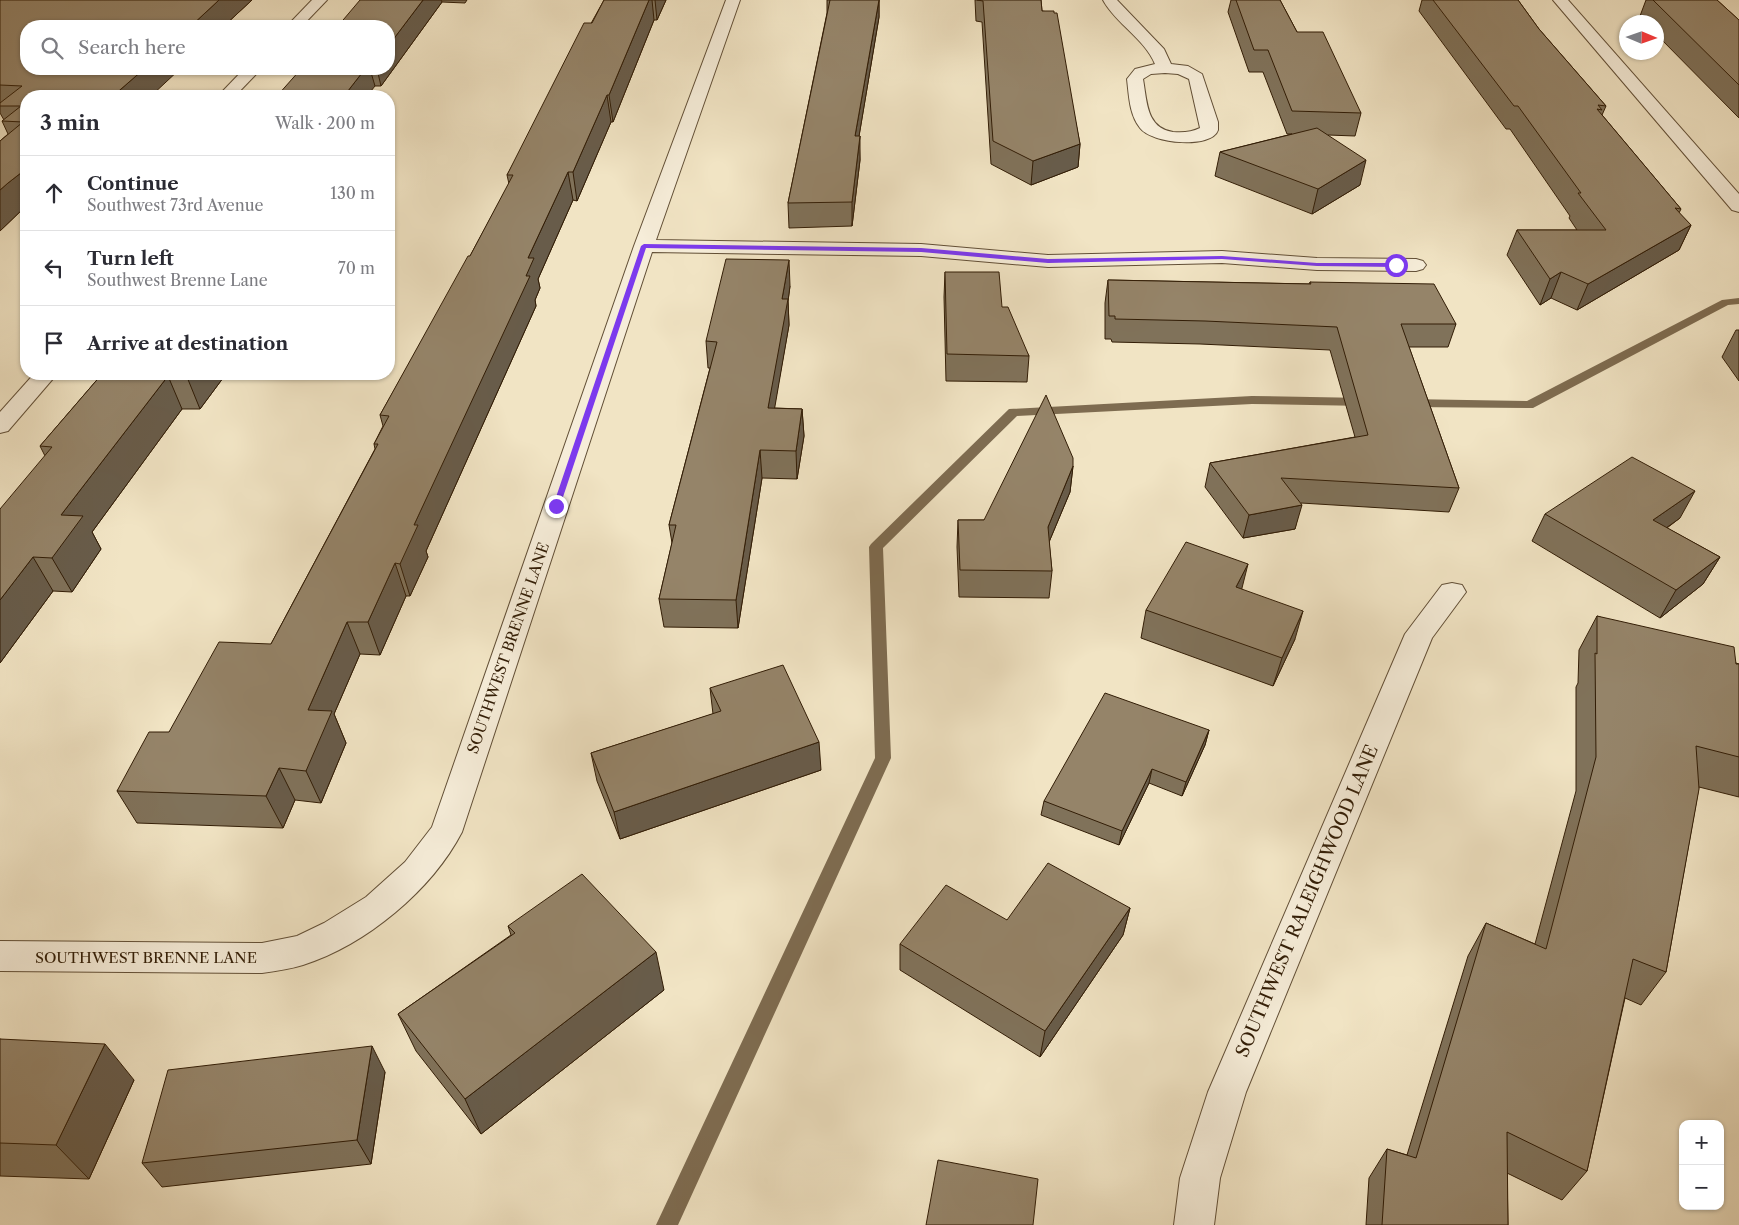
<!DOCTYPE html>
<html lang="en">
<head>
<meta charset="utf-8">
<style>
  body { margin:0; font-family:"Libre Caslon Text",serif; background:#f7f7f7; color:#2b2b33 }
  .controls { position:absolute; right:15px; bottom:15px; display:grid; overflow:hidden; border-radius:10px; box-shadow:0 1px 4px #0004 }
  .controls button { width:45px; height:45px; display:grid; place-items:center; padding:0; border:0; border-bottom:1px solid #e1e1e2; background:#fff; color:#2b2b33; font:25px sans-serif }
  .compass { position:absolute; left:1619px; top:15px; width:45px; height:45px; border-radius:50%; background:#fff; box-shadow:0 1px 4px #0004; rotate:92deg }
  .stop { position:absolute; width:15px; height:15px; margin:-11px; border:4px solid #7c3aed; border-radius:50%; background:#fff }
  .stop.end { background:#7c3aed; border-color:#fff; box-shadow:0 1px 5px #0008 }
  .list { margin:0; padding:0; list-style:none }
  h2 { display:flex; justify-content:space-between; align-items:center; height:65px; margin:0; padding:0 20px; font-size:21px }
  h2 small { font-size:16px; font-weight:400; color:#7c7c81 }
  .list li { display:grid; grid-template-columns:32px 1fr auto; gap:15px; align-items:center; box-sizing:border-box; height:75px; padding:0 20px; border-top:1px solid #e1e1e2 }
  .list b { display:block; font-size:19px; white-space:nowrap }
  .list p { margin:0; font-size:16px; white-space:nowrap; color:#7c7c81 }
  .list em { font-size:16px; font-style:normal; color:#7c7c81 }
  .icon { flex:none; width:28px; height:28px; fill:none; stroke:currentColor; stroke-width:2; stroke-linecap:round; stroke-linejoin:round }
  .map { position:relative; flex:none; width:1739px; height:1225px; overflow:hidden }
  .search { position:absolute; background:#fff; box-shadow:0 1px 4px #0004; left:20px; top:20px; width:375px; height:55px; display:flex; align-items:center; gap:12px; box-sizing:border-box; padding:0 18px; border-radius:20px; color:#7c7c81; font-size:19px }
  .panel { position:absolute; background:#fff; box-shadow:0 1px 4px #0004; left:20px; top:90px; width:375px; height:290px; border-radius:20px }
  .map>svg:first-child { display:block }
</style>
</head>
<body>
<div class="map">
<svg width="1739" height="1225" viewBox="0 0 1739 1225">
  <rect width="100%" height="100%" fill="#f1e4c4"/>
  <filter id="stains"><feTurbulence type="fractalNoise" baseFrequency=".004" numOctaves="4"/><feColorMatrix values="0 0 0 0 .2 0 0 0 0 .09 0 0 0 0 .02 0 0 0 .5 -.17"/></filter>
  <radialGradient id="worn" r=".72"><stop offset=".6" stop-color="#630" stop-opacity="0"/><stop offset="1" stop-color="#630" stop-opacity=".3"/></radialGradient>
  <g fill="none" stroke-linecap="round" stroke-linejoin="round">
    <!-- stream -->
    <g fill="#7e6c51" fill-rule="evenodd">
      <path d="M1739 298V304L1728 305 1533 408 1408 407 1402 403 1408 399 1527 401 1722 300Z"/>
      <path d="M1252 396 1365 398 1371 402 1365 406 1252 404 1017 416 883 548 891 758 678 1225H656L875 758 869 547 871 544 1009 409Z"/>
    </g>
    <!-- minor casing -->
    <g stroke="#624f36" stroke-width="2">
      <g id="minor">
        <path d="M312 0H327L302 26H287Z"/>
        <path d="M726 0H740L656 240 921 244 1048 255 1222 251 1317 258 1416 259 1423 261 1426 265 1423 269 1416 271 1317 270 1222 263 1048 267 921 256 652 252 462 832C432 890 366 945 303 965 290 969 276 971 262 973L0 971V941L262 943 297 936 324 923 366 897 405 862 432 827 634 246Z"/>
        <path d="M1103 0H1117L1164 49 1171 64 1188 66 1202 74 1218 122C1218 125 1218 127 1218 130 1212 149 1152 144 1140 128 1129 114 1129 95 1127 79L1135 69 1155 64C1144 38 1116 24 1103 0ZM1165 73 1178 74 1189 79 1200 128C1192 132 1183 133 1173 132 1146 128 1147 101 1143 79L1151 74Z"/>
        <path d="M1553 0H1568L1739 194V212L1732 210Z"/>
        <path d="M244 69H261L235 96H218Z"/>
        <path d="M34 374H57L8 431 0 433V412Z"/>
        <path d="M1452 583 1462 585 1466 592 1432 638 1246 1092 1220 1178 1214 1225H1174L1180 1178 1208 1092 1405 634 1442 585Z"/>
      </g>
    </g>
    <!-- minor -->
    <use href="#minor" fill="#f6edd9" fill-rule="evenodd"/>
  </g>
  <!-- wall -->
  <g fill="#80725a" stroke="#321d06">
    <path d="M0 0H252L224 26 26 96V206L0 231V141L8 134 2 121 4 120 0 113Z"/>
    <path d="M360 0H467L465 3 442 2 381 86H375L301 69H389Z"/>
    <path d="M604 0H666L657 20H654L613 122H611L577 201 573 200 538 279 540 288 535 300 536 306 426 551 428 557 410 596H406L380 655 360 654 334 714 346 743 321 803 295 800 283 828 137 823 117 791 169 732 271 644 375 449 374 444 383 426 380 415 470 256 509 184 507 175Z"/>
    <path d="M827 0H879V17L859 136 860 160 852 226 789 228 788 203 827 13Z"/>
    <path d="M975 0H1041L1042 11 1054 13 1080 144 1078 167 1031 185 991 164 982 22 976 21Z"/>
    <path d="M1231 0H1280L1297 32 1361 113 1355 136 1328 135 1360 185 1312 214 1215 176 1220 152 1292 134H1287L1263 72H1249L1228 12Z"/>
    <path d="M1422 0H1518L1539 29 1606 106 1602 115 1681 209 1679 213 1691 225 1679 250 1577 310 1551 298 1540 305 1507 255 1517 230H1577L1569 218 1570 216 1510 129H1506L1419 11Z"/>
    <path d="M1646 0H1717L1739 20V118L1656 34V22H1645L1640 16Z"/>
    <path d="M945 272 1002 307 1029 356 1027 382 946 381 944 297Z"/>
    <path d="M1108 280 1309 284 1310 282 1456 324 1448 347H1409L1459 488 1449 512 1301 503 1295 529 1243 538 1205 487 1210 463 1355 437 1330 350 1200 344 1112 342 1111 339H1105V303Z"/>
    <path d="M790 286 788 301 789 325 774 408 802 409 804 436 797 479 762 478 738 628 664 627 659 599 672 543 669 525 710 368H708L706 341Z"/>
    <path d="M1736 330H1739V381L1722 357Z"/>
    <path d="M102 374H226L200 409H182L92 532 101 549 72 592 53 591 0 663 45 456 40 446Z"/>
    <path d="M1073 466 1070 492 1049 542 1052 571 1049 598 959 597 957 547 958 520H984Z"/>
    <path d="M1545 514 1680 518 1667 528 1720 557 1703 584 1660 618 1532 541Z"/>
    <path d="M1242 589 1295 639 1273 686 1141 638 1146 610Z"/>
    <path d="M1597 616 1739 664V797L1699 787 1666 972 1641 1005 1625 998 1587 1171 1562 1200 1507 1173 1508 1225H1366L1369 1178 1387 1149 1407 1155 1468 956 1486 923 1535 944 1576 791V687L1578 683 1579 650Z"/>
    <path d="M710 688 821 770 620 839 597 781 591 753 713 714Z"/>
    <path d="M1209 730 1205 745 1182 796 1149 783 1119 845 1041 815 1044 801Z"/>
    <path d="M1130 908 1123 935 1040 1057 900 970V944L1007 920Z"/>
    <path d="M508 926 664 990 481 1134 416 1051 398 1014 511 935Z"/>
    <path d="M0 1039 134 1080 89 1179 0 1176Z"/>
    <path d="M385 1072 371 1164 162 1187 142 1163Z"/>
  </g>
  <!-- shaded-wall -->
  <g fill="#685c4a" stroke="#321d06">
    <path d="M219 0H252L224 26H191Z"/>
    <path d="M423 0H441L442 2 381 86 377 69H389V45Z"/>
    <path d="M649 0H652L654 20 613 122 609 95Z"/>
    <path d="M655 0H666L657 20Z"/>
    <path d="M879 0V17L855 160V136Z"/>
    <path d="M144 69H180L151 96H113Z"/>
    <path d="M365 69H370L375 86 367 96H344Z"/>
    <path d="M607 95 611 122 577 201 573 172Z"/>
    <path d="M860 136V160L852 226V202Z"/>
    <path d="M1080 144 1078 167 1031 185 1033 161Z"/>
    <path d="M1366 160 1360 185 1312 214 1318 189Z"/>
    <path d="M26 169V206L0 231V190L8 183Z"/>
    <path d="M568 172 573 200 538 279 540 288 535 300 536 306 426 551 428 557 410 596 400 564 414 525 526 276 528 258Z"/>
    <path d="M1691 225 1679 250 1577 310 1588 284Z"/>
    <path d="M789 260 790 286 788 301 789 325 770 435 768 408 782 299Z"/>
    <path d="M1561 272 1551 298 1540 305 1550 279Z"/>
    <path d="M189 374H226L200 409 187 377Z"/>
    <path d="M168 376 182 409 92 532 101 549 72 592 52 558 61 515Z"/>
    <path d="M802 409 804 436 797 479 796 451Z"/>
    <path d="M760 450 762 478 738 628 736 600Z"/>
    <path d="M1073 466 1070 492 1044 554 1048 527Z"/>
    <path d="M1695 491 1680 518 1638 548 1653 520Z"/>
    <path d="M1302 505 1295 529 1243 538 1249 515Z"/>
    <path d="M33 557 53 591 0 663V600Z"/>
    <path d="M1720 557 1703 584 1660 618 1676 590Z"/>
    <path d="M395 563 406 596 380 655 368 622Z"/>
    <path d="M1248 564 1241 592 1236 587Z"/>
    <path d="M1303 611 1295 639 1273 686 1282 658Z"/>
    <path d="M347 622 360 654 334 714 346 743 321 803 306 771 308 710Z"/>
    <path d="M1209 730 1205 745 1182 796 1186 782Z"/>
    <path d="M819 742 821 770 620 839 614 812Z"/>
    <path d="M279 768 295 800 283 828 266 796Z"/>
    <path d="M1152 769 1149 783 1119 845 1122 831Z"/>
    <path d="M1130 908 1123 935 1040 1057 1045 1031Z"/>
    <path d="M656 952 664 990 481 1134 465 1099Z"/>
    <path d="M105 1044 134 1080 89 1179 56 1145Z"/>
    <path d="M372 1046 385 1072 371 1164 357 1140Z"/>
  </g>
  <!-- building -->
  <g fill="#958469" stroke="#321d06">
    <path d="M0 0H219L191 26H26V69H144L113 96H26V169L8 183 0 190V141L23 122 2 121 21 106H0V103L22 86 0 85Z"/>
    <path d="M360 0H423L389 45V26H338Z"/>
    <path d="M604 0H649L609 95H607L573 172H568L528 258H534L526 276H530L414 525H418L400 564 395 563 368 622H347L308 710 332 711 306 771 279 768 266 796 117 791 149 732H169L219 642 271 644 378 444H374L389 416 380 415 468 256H470L513 175H507L584 23H592Z"/>
    <path d="M830 0H879L855 136H860L852 202 788 203Z"/>
    <path d="M977 0H1041L1042 11H1054V13H1057L1080 144 1033 161 993 141 983 1Z"/>
    <path d="M1236 0H1280L1297 32H1323L1361 113 1292 111 1268 50H1254Z"/>
    <path d="M1433 0H1518L1539 29 1606 106 1598 105 1602 110 1597 109 1681 209 1675 208 1691 225 1588 284 1561 272 1550 279 1517 230H1606L1578 193H1581L1518 106H1514Z"/>
    <path d="M1653 0H1717L1739 20V85Z"/>
    <path d="M301 69H365L344 96H277Z"/>
    <path d="M1317 128 1366 160 1318 189 1220 152Z"/>
    <path d="M726 259 789 260 782 299H788L768 408 802 409 796 451 760 450 736 600 659 599 676 525H669L717 342 706 341Z"/>
    <path d="M945 272H999L1002 307H1008L1029 356 947 354Z"/>
    <path d="M1108 280 1311 284 1310 282 1434 284 1456 324H1401L1459 488 1281 478 1302 505 1249 515 1210 463 1368 435 1337 327 1205 321 1115 319V316H1109Z"/>
    <path d="M102 374H189L187 377 168 376 61 515 83 516 52 558 33 557 0 600V509L52 447 40 446Z"/>
    <path d="M1046 395 1073 458V466L1048 527 1052 571 960 570 958 520H984Z"/>
    <path d="M1632 457 1695 491 1653 520 1720 557 1676 590 1545 514Z"/>
    <path d="M1186 542 1248 564 1236 587 1303 611 1282 658 1146 610Z"/>
    <path d="M1597 616 1734 647 1736 664H1739V757L1696 746 1699 789 1666 972 1633 959 1587 1171 1507 1132 1508 1225H1382L1387 1149 1416 1158 1486 923 1546 949 1596 757 1595 653 1597 654Z"/>
    <path d="M783 665 819 742 614 812 591 753 721 711 710 688Z"/>
    <path d="M1105 693 1209 730 1186 782 1152 769 1122 831 1044 801Z"/>
    <path d="M1048 863 1130 908 1045 1031 900 944 946 885 1007 920Z"/>
    <path d="M582 874 656 952 465 1099 398 1014 515 933 508 926Z"/>
    <path d="M0 1039 105 1044 56 1145 0 1143Z"/>
    <path d="M372 1046 357 1140 142 1163 168 1070Z"/>
    <path d="M938 1160 1038 1179 1033 1225H926Z"/>
  </g>
  <!-- route -->
  <path fill="#7c3aed" d="M644 244 921 248 1048 259 1222 256 1317 263H1396L1399 265 1396 267 1317 266 1222 259 1048 263 921 252 646 248 560 506 554 508 553 506 641 246Z"/>
  <g text-anchor="middle" dominant-baseline="central" stroke-width="4.5" stroke-linejoin="round" paint-order="stroke">
    <!-- street labels -->
    <g font-size="15" fill="#321d06" stroke="#f6edd9">
      <text transform="translate(508 648) rotate(-71)">SOUTHWEST BRENNE LANE</text>
      <text x="146" y="957">SOUTHWEST BRENNE LANE</text>
    </g>
    <!-- near-street labels -->
    <g font-size="18" fill="#321d06" stroke="#f6edd9">
      <text transform="translate(1307 901) rotate(-67)">SOUTHWEST RALEIGHWOOD LANE</text>
    </g>
  </g>
  <rect width="100%" height="100%" filter="url(#stains)"/>
  <rect width="100%" height="100%" fill="url(#worn)"/>
</svg>
<div class="controls">
<button>+</button>
<button>−</button>
</div>
<svg class="compass" viewBox="-18 -18 36 36"><path d="M0-13l5 13h-10z" fill="#e53935"/><path d="M0 13l5-13h-10z" fill="#7c7c81"/></svg>
<div class="stop" style="left:1396px;top:265px"></div>
<div class="stop end" style="left:556px;top:506px"></div>
<div class="search"><svg class="icon" aria-label="search" viewBox="0 0 24 24"><circle cx="10" cy="10" r="6"/><path d="M15 15l6 6"/></svg>Search here</div>
<section class="panel">
<h2>3 min<small>Walk · 200 m</small></h2>
<ul class="list">
<li><svg class="icon" aria-label="ahead" viewBox="0 0 24 24"><path d="M12 20V5M6 11l6-6 6 6"/></svg><div><b>Continue</b><p>Southwest 73rd Avenue</p></div><em>130 m</em></li>
<li><svg class="icon" aria-label="left" viewBox="0 0 24 24"><path d="M17 20v-9H6M10 6l-5 5 5 5"/></svg><div><b>Turn left</b><p>Southwest Brenne Lane</p></div><em>70 m</em></li>
<li><svg class="icon" aria-label="arrive" viewBox="0 0 24 24"><path d="M6 21V4h12l-3 4 3 4H6"/></svg><div><b>Arrive at destination</b></div></li>
</ul>
</section>
</div>
</body>
</html>
